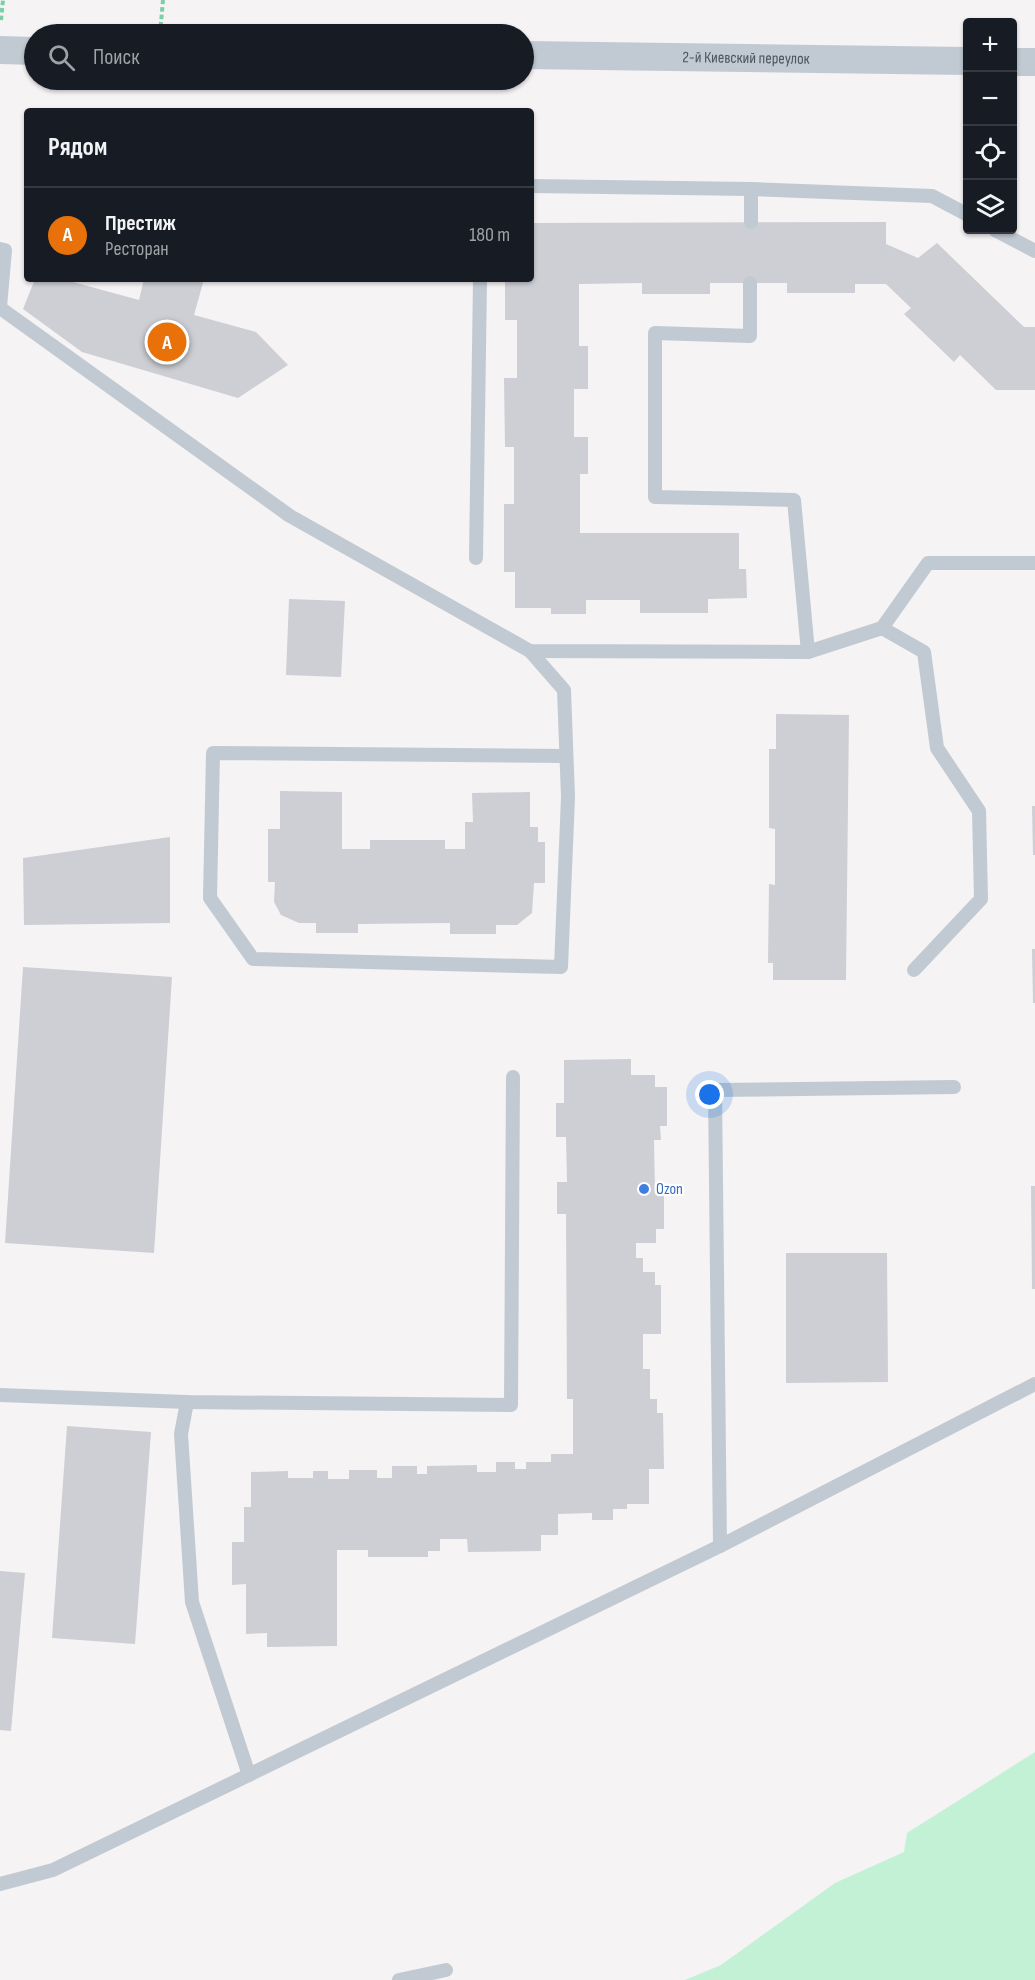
<!DOCTYPE html>
<html lang="ru">
<head>
<meta charset="utf-8">
<style>
  body { margin:0; font-family:"Sofia Sans Condensed",sans-serif; background:#242831; color:#f1f3f6 }
  .controls { position:absolute; right:18px; top:18px; display:grid; overflow:hidden; border-radius:6px; box-shadow:0 2px 4px #0004 }
  .controls button { width:54px; height:54px; display:grid; place-items:center; padding:0; border:0; border-bottom:2px solid #363941; background:#171b24; color:#f1f3f6; font:30px sans-serif }
  .you { position:absolute; left:710px; top:1095px; width:21px; height:21px; margin:-15px; border:4px solid #fff; border-radius:50%; background:#1a73e8; box-shadow:0 0 0 9px #1a73e833 }
  .badge { display:grid; place-items:center; width:39px; height:39px; border-radius:50%; background:#1a73e8; color:#fff; font-size:20px; font-weight:700 }
  .pin { position:absolute; translate:-50% -50%; border:3px solid #fff; box-shadow:0 2px 6px #0006 }
  .list { margin:0; padding:0; list-style:none }
  h2 { display:flex; justify-content:space-between; align-items:center; height:78px; margin:0; padding:0 24px; font-size:26px }
  h2 small { font-size:20px; font-weight:400; color:#9ea1a6 }
  .list li { display:grid; grid-template-columns:39px 1fr auto; gap:18px; align-items:center; box-sizing:border-box; height:96px; padding:0 24px; border-top:2px solid #363941 }
  .list b { display:block; font-size:22px; white-space:nowrap }
  .list p { margin:0; font-size:20px; white-space:nowrap; color:#9ea1a6 }
  .list em { font-size:20px; font-style:normal; color:#9ea1a6 }
  .icon { flex:none; width:33px; height:33px; fill:none; stroke:currentColor; stroke-width:2; stroke-linecap:round; stroke-linejoin:round }
  .map { position:relative; flex:none; width:1035px; height:1980px; overflow:hidden }
  .search { position:absolute; background:#171b24; box-shadow:0 2px 4px #0004; left:24px; top:24px; width:510px; height:66px; display:flex; align-items:center; gap:15px; box-sizing:border-box; padding:0 21px; border-radius:33px; color:#9ea1a6; font-size:22px }
  .panel { position:absolute; background:#171b24; box-shadow:0 2px 4px #0004; left:24px; top:108px; width:510px; height:174px; border-radius:6px }
  .map>svg:first-child { display:block }
</style>
</head>
<body>
<div class="map">
<svg width="1035" height="1980" viewBox="0 0 1035 1980">
  <rect width="100%" height="100%" fill="#f5f3f3"/>
  <!-- green -->
  <path fill="#c3f1d5" d="M1035 1752V1980H685L721 1965 835 1883 904 1852 907 1833Z"/>
  <!-- building -->
  <g fill="#cdcfd5">
    <path d="M886 222V244L918 258 937 243 1024 327H1035V390H996L960 355 954 362 904 314 911 308 886 284H855V293H787V283H710V294H642V283L579 284V346H588V389H574V437H588V474H580V533H739V569H746L747 598 708 599V613H640V600H586V614H551V608H515V572H504V504H514V447H505L504 378H517V320H505V279H531V223Z"/>
    <path d="M35 279H62L139 300 144 279H204L194 315 256 332 288 365 238 398 82 352 23 309Z"/>
    <path d="M289 599 345 601 341 677 286 675Z"/>
    <path d="M776 714 849 715 846 980H773V963H768L769 884 775 885V829L769 828V749H776Z"/>
    <path d="M280 791 342 792V849H370V840H445V849H465V822H473L472 793 530 792V827H538V842H545V883H534L532 913 517 925H496V934H450V923L358 924V933H316V923H299L281 915 274 902 275 882H268V829H280Z"/>
    <path d="M1032 806H1035V855H1033Z"/>
    <path d="M170 837V923L24 925 23 858Z"/>
    <path d="M1032 949H1035V1003H1033Z"/>
    <path d="M23 967 172 977 154 1253 5 1243Z"/>
    <path d="M631 1059V1075H655V1087H667V1126H660L661 1140H654L655 1194H664V1229H656V1243H636V1258H643V1272H655V1285H661V1334H643V1369H650V1399H657V1413H663L664 1469H649V1504H627V1509H613V1520H592V1513L558 1514V1535H541V1551L468 1552 467 1539H440V1551H428V1557H368V1550H337V1646L267 1647V1633L246 1634V1584L232 1585V1542H244V1507H251V1472L288 1471V1478H313V1471H328V1479H349V1470H377V1478H392V1466H417V1474H427V1466L477 1465V1472H496V1462H515V1469H526V1462H551V1454H573V1399H567L566 1214H557V1182H567L566 1137H556V1103H564V1060Z"/>
    <path d="M1031 1186H1035V1289H1032Z"/>
    <path d="M786 1253H887L888 1382 786 1383Z"/>
    <path d="M67 1426 151 1432 135 1644 52 1638Z"/>
    <path d="M0 1571 25 1573 11 1731 0 1730Z"/>
  </g>
  <g fill="none" stroke-linecap="round" stroke-linejoin="round">
    <!-- path -->
    <g stroke="#7ad0a6" stroke-width="4" stroke-dasharray="4.5 3" stroke-linecap="butt">
      <path d="M1 20 3 0"/>
      <path d="M160 34 163 0"/>
    </g>
    <!-- lane -->
    <g stroke="#c1cad2" stroke-width="14">
      <path d="M531 186 751 189 932 196 968 215"/>
      <path d="M751 222V189"/>
      <path d="M995 230 1035 251"/>
      <path d="M0 249 5 250 0 307"/>
      <path d="M0 308 290 516 530 651 808 652 794 500 655 497V333L750 336V283"/>
      <path d="M476 558 480 279"/>
      <path d="M882 628 924 652 937 748 979 811 981 899 914 970"/>
      <path d="M530 651 564 690 568 797 561 967 253 959 210 898 213 753 566 756"/>
      <path d="M808 652 882 628 928 563H1035"/>
      <path d="M0 1395 187 1402 511 1405 513 1077"/>
      <path d="M187 1402 181 1434 192 1602 249 1775"/>
      <path d="M720 1546 1035 1384"/>
      <path d="M0 1884 53 1870 720 1546 715 1090 954 1087"/>
      <path d="M399 1980 446 1970"/>
    </g>
    <!-- street -->
    <g stroke="#c1cad2" stroke-width="28">
      <path d="M0 50 34 51"/>
      <path id="s1" d="M524 55 968 61"/>
      <path d="M1012 62H1035"/>
    </g>
  </g>
  <!-- markers -->
  <circle fill="#3f7fe0" stroke="#fff" stroke-width="2" cx="644" cy="1189" r="6"/>
  <g text-anchor="middle" dominant-baseline="central" stroke-width="4.5" stroke-linejoin="round" paint-order="stroke">
    <!-- street labels -->
    <g font-size="16" fill="#4a5661" stroke="#fff">
      <text stroke="none"><textPath href="#s1" startOffset="222">2-й Киевский переулок</textPath></text>
    </g>
    <!-- shop labels -->
    <g font-size="16" fill="#366cbe" stroke="#fff" text-anchor="start">
      <text x="656" y="1189">Ozon</text>
    </g>
  </g>
</svg>
<div class="controls">
<button>+</button>
<button>−</button>
<button><svg class="icon" aria-label="locate" viewBox="0 0 24 24"><circle cx="12" cy="12" r="6"/><path d="M12 2v4M12 18v4M2 12h4M18 12h4"/></svg></button>
<button><svg class="icon" aria-label="layers" viewBox="0 0 24 24"><path d="M12 4l9 5-9 5-9-5zM3 14l9 5 9-5"/></svg></button>
</div>
<div class="you"></div>
<div class="pin badge" style="left:167px;top:342px;background:#e8710a">A</div>
<div class="search"><svg class="icon" aria-label="search" viewBox="0 0 24 24"><circle cx="10" cy="10" r="6"/><path d="M15 15l6 6"/></svg>Поиск</div>
<section class="panel">
<h2>Рядом<small></small></h2>
<ul class="list">
<li><span class="badge" style="background:#e8710a">A</span><div><b>Престиж</b><p>Ресторан</p></div><em>180 m</em></li>
</ul>
</section>
</div>
</body>
</html>
